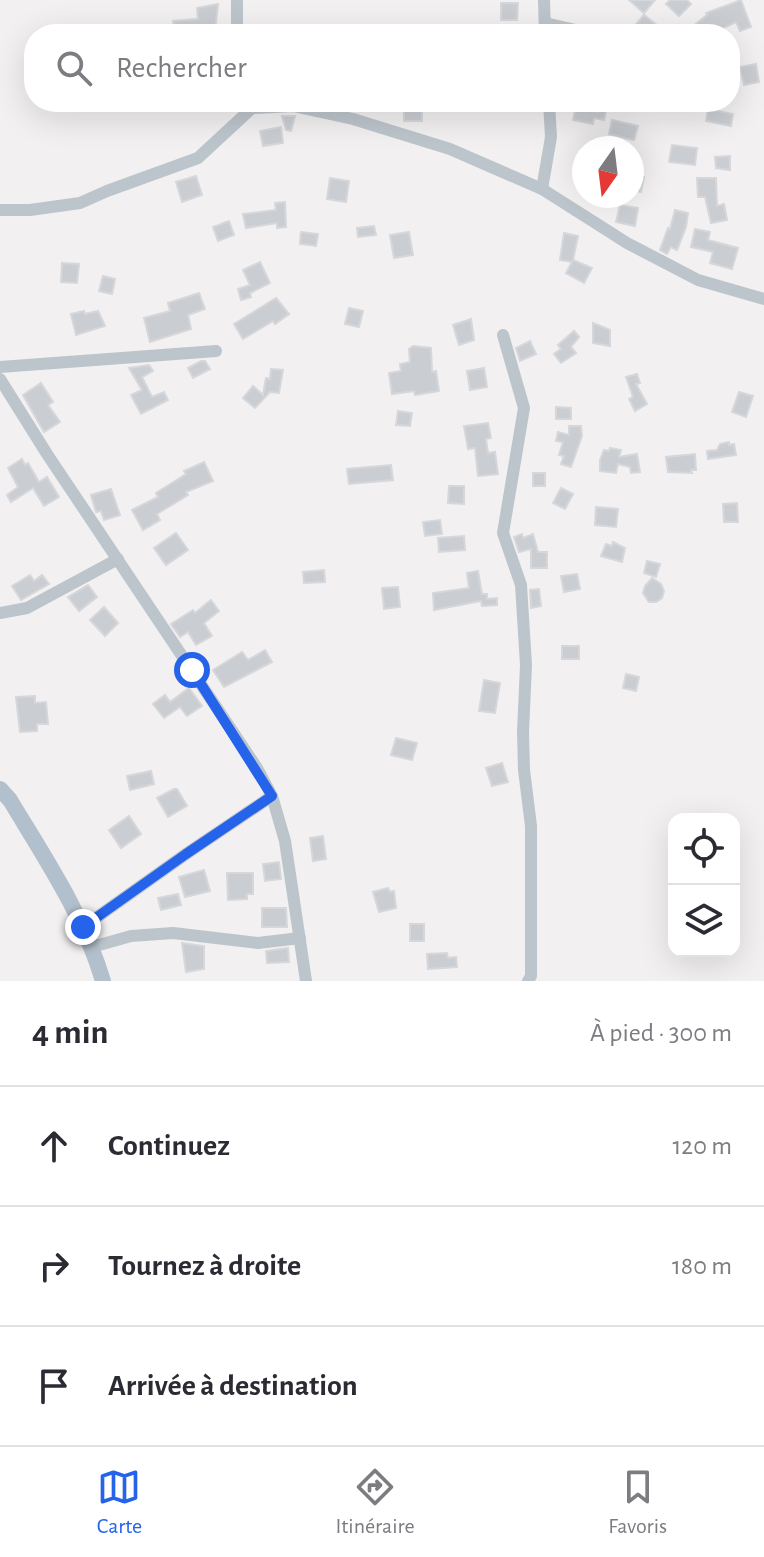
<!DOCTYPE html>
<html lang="fr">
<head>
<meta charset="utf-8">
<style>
  body { margin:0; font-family:"Alegreya Sans",sans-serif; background:#f7f7f7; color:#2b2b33 }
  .controls { position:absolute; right:24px; bottom:24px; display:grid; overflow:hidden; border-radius:16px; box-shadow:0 8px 32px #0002 }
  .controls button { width:72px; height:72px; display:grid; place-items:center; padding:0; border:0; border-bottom:2px solid #e1e1e2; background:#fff; color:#2b2b33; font:40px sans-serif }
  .compass { position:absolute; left:572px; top:136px; width:72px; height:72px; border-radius:50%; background:#fff; box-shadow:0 8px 32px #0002; rotate:194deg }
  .stop { position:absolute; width:24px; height:24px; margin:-18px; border:6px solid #2563eb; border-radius:50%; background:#fff }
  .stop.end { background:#2563eb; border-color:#fff; box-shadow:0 2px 8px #0008 }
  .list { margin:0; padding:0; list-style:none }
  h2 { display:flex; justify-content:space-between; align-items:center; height:104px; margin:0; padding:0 32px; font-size:34px }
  h2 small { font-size:26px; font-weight:400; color:#7c7c81 }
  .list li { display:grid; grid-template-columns:52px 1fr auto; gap:24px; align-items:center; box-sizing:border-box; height:120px; padding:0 32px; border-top:2px solid #e1e1e2 }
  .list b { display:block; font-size:30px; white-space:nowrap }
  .list em { font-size:26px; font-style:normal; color:#7c7c81 }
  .icon { flex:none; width:44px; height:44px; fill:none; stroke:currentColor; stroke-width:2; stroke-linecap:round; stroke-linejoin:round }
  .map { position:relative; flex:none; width:764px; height:981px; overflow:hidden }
  .search { position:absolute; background:#fff; box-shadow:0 8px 32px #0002; left:24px; right:24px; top:24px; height:88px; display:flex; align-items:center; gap:20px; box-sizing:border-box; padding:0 28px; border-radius:32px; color:#7c7c81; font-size:30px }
  .sheet { height:464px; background:#fff }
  nav { display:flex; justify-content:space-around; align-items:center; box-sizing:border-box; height:112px; border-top:2px solid #e1e1e2; background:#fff; font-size:22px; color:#7c7c81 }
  nav a { display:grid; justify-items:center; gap:4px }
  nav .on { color:#2563eb }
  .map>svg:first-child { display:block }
</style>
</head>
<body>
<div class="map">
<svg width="764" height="981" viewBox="0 0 764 981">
  <rect width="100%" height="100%" fill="#f2f0f0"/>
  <!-- building -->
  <g fill="#cacdd2" stroke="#d5d7db" stroke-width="2">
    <path d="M629 0H655L644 13Z"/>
    <path d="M670 0H687L691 4 679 16 666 4Z"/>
    <path d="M741 0 751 27 740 31 736 22 715 32 713 27 703 34H691L688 30 707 15 706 13Z"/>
    <path d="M501 3H518L517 20H501Z"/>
    <path d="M218 4 216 23 218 34H175L173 21 198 19 197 8Z"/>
    <path d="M644 15 658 26 651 34H635L631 30Z"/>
    <path d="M756 64 759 82 744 85 740 67Z"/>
    <rect x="404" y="102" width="18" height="19"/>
    <path d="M576 107 598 112V109L606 110 604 120 594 118 593 124 573 120Z"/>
    <path d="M708 109 733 114 731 126 706 121Z"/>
    <path d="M282 116H295L291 131 286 130Z"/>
    <path d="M612 120 638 126 634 140 609 134Z"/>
    <path d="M281 127 283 143 263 146 260 131Z"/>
    <path d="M672 145 697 148 695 165 669 162Z"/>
    <path d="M730 156V170L716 168 715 157Z"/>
    <path d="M632 175 644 177 641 192 632 190Z"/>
    <path d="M196 176 202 195 182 202 176 182Z"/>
    <path d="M330 178 349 181 346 202 327 199Z"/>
    <path d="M697 178H716L717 206 724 204 727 220 711 223 705 197H698Z"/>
    <path d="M285 202 286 227 277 228V223L246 228 243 214 276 210 275 203Z"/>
    <path d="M620 205 638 208 635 226 616 222Z"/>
    <path d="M675 210 688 213 686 227 677 250 671 247 667 254 660 250 668 228 670 229Z"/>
    <path d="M229 221 234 235 218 241 213 227Z"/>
    <path d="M374 226 376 235 358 237 357 228Z"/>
    <path d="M695 229 710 232 708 240 738 248 732 269 710 263 713 252 691 247Z"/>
    <path d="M301 232 318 234 316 246 300 244Z"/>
    <path d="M409 232 413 255 394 258 390 235Z"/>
    <path d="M564 233 578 236 573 260 592 268 584 283 566 273 572 262 560 260Z"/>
    <path d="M260 262 270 283 250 293 251 297 241 300 238 289 250 285 243 270Z"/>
    <path d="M62 263 79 264 77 283 61 282Z"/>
    <path d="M103 276 115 279 112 294 99 291Z"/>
    <path d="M199 293 205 309 188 315 191 329 150 342 144 318 170 311 168 303Z"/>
    <path d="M276 298 289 314 275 324 273 321 243 339 234 324Z"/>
    <path d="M349 308 363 311 359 327 345 324Z"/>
    <path d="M84 311 85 314 98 311 105 326 76 335 71 314Z"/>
    <path d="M471 319 474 340 459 345 453 325Z"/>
    <path d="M593 323 610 330V346L593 343Z"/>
    <path d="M574 331 579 337 571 347 576 353 561 363 554 354 561 349 558 345Z"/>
    <path d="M530 341 536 354 520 361 516 348Z"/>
    <path d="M413 346 431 348 432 372 436 371 439 391 415 395 414 391 392 394 389 373 401 371 400 364 410 362 409 349Z"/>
    <path d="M201 361H205L210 369 193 378 188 368Z"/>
    <path d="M149 365 153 371 142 377 152 397 164 392 168 400 141 414 131 395 142 390 129 368Z"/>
    <path d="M484 368 487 387 470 390 467 371Z"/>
    <path d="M271 369 283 370 279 393 270 392 255 408 243 398 253 386 263 395 266 378 270 379Z"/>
    <path d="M637 374 640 383 636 384 647 404 635 411 629 399 633 397 626 377Z"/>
    <path d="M41 383 53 402 48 405 60 422 44 432 23 395Z"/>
    <path d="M739 392 753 396 746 417 732 412Z"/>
    <path d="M556 407 571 408V419H556Z"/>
    <path d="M398 411 412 413 410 426 396 425Z"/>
    <path d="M488 423 491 438 486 439 488 453 495 452 498 474 478 476 475 448 468 449 464 426Z"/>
    <path d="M569 426H581L582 436 571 467 561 464 564 456 559 455 563 442 556 441 558 432 569 435Z"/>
    <path d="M729 442V445L734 444 736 455 708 459 707 451 717 450 720 444Z"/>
    <path d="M610 448 621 450 619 457 637 454 640 472 631 473 630 467 618 464 616 473 600 471V460L604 450 609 451Z"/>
    <path d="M695 454 696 470H691L692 473 668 472 666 457Z"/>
    <path d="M22 459 25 465 28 463 39 482 47 477 59 497 44 506 33 488 11 502 7 495 18 487 8 468Z"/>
    <path d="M204 462 213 481 186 492 188 495 157 514 160 520 143 530 132 510 158 497 156 493 186 474 184 471Z"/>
    <path d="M391 465 393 480 349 484 347 469Z"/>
    <rect x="533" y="473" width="12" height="13"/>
    <path d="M449 486H464V504L448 503Z"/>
    <path d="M561 488 573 494 565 509 553 503Z"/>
    <path d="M111 489 120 515 104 520 101 511 96 512 91 495Z"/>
    <path d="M737 503 738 522H724L723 504Z"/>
    <path d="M596 507 618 509 616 527 595 525Z"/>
    <path d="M440 520 442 534 425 536 423 522Z"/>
    <path d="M176 533 188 550 166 565 154 548Z"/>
    <path d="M522 534 523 538 533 534 538 552H547V568H531V549L519 552 514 537Z"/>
    <path d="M464 536 465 550 439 552 438 538Z"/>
    <path d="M613 542 625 548 622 562 601 556 606 544 612 546Z"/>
    <path d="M647 561 660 564 656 577 644 573Z"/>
    <path d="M324 570 325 582 304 583 303 572Z"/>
    <path d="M478 571 482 594H487V599L497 598V605L482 606 481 601 434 610 433 593 469 588 467 573Z"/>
    <path d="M577 574 580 589 564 592 561 576Z"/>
    <path d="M30 575 34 581 42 575 49 584 21 600 12 586Z"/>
    <path d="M652 578 661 584 664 591 662 598 656 602H649L643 593 645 586Z"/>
    <path d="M88 585 97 597 79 611 68 597Z"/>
    <path d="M398 587 400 607 384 609 382 588Z"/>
    <path d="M539 589 541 606 531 608 530 590Z"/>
    <path d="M211 600 219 611 204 623 212 636 196 645 188 632 180 637 171 624 193 610 195 613Z"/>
    <path d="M104 607 118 623 105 636 90 620Z"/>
    <rect x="562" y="646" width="17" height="13"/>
    <path d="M265 650 272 662 224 687 213 670 242 652 248 660Z"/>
    <path d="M626 674 639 677 636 691 623 688Z"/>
    <path d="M484 680 500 683 495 713 479 711Z"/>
    <path d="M189 688 202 706 187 716 180 707 164 718 153 704 165 695 170 702Z"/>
    <path d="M35 696V703L46 702 48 724H37V731L20 732 16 697Z"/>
    <path d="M396 738 417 743 412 760 391 755Z"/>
    <path d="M502 763 508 782 492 786 486 768Z"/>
    <path d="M151 771 154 784 130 790 127 776Z"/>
    <path d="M174 789H177L187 806 168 817 157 798Z"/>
    <path d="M129 816 141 834 121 848 109 830Z"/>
    <path d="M323 836 326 859 313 861 310 838Z"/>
    <path d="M279 862 281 879 265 881 263 864Z"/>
    <path d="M204 870 210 891 185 897 179 877Z"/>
    <path d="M227 873H253V894H247V899L228 900Z"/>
    <path d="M388 888 390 892 394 891 396 908 379 912 373 892Z"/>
    <path d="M178 894 181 905 161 910 158 898Z"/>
    <path d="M262 908H286L287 927H262Z"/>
    <rect x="410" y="924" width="14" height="17"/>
    <path d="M182 943 204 946V969L186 972Z"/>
    <path d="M288 948 289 962 267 963 266 951Z"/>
    <path d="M447 953 448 958 456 957 457 967 428 969 427 954Z"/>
  </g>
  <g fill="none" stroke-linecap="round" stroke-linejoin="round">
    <!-- minor -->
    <g stroke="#bdc5cc" stroke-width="12">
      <path d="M544 0 545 34"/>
      <path d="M545 23 593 34"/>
      <path d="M237 34V0"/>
      <path d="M542 189 551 137 549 102"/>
      <path d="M0 210H30L80 203 107 191 198 158 252 108 293 106 353 119 450 149 542 189 627 243 698 280 764 299"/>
      <path d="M503 335 524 408 503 533 521 585 526 665 523 732 524 770 531 826V976L528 981"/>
      <path d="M0 367 216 351"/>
      <path d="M0 379 47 454 257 768 272 796 285 841 306 981"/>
      <path d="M0 613 27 608 118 559"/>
      <path d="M83 927 186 854 272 796"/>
      <path d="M92 947 131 936 173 933 258 943 300 938"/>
    </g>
    <!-- major -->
    <path stroke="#b2c0cd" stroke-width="16" d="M0 789 10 800C46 860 83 914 103 981"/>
  </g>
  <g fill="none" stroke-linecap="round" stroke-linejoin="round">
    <!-- route -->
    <path stroke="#2563eb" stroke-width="10" d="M83 927 186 854 272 796 192 670"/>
  </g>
</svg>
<div class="controls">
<button><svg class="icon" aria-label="locate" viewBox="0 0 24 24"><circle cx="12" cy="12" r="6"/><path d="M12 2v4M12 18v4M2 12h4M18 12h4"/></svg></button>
<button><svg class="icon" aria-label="layers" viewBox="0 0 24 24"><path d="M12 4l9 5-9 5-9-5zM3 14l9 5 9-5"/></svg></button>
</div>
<svg class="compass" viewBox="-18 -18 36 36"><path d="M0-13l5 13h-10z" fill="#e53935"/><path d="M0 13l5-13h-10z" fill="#7c7c81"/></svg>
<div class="stop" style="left:192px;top:670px"></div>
<div class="stop end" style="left:83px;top:927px"></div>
<div class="search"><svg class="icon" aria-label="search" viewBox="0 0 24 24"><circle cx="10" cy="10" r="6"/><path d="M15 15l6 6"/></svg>Rechercher</div>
</div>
<section class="sheet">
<h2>4 min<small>À pied · 300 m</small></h2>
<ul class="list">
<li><svg class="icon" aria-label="ahead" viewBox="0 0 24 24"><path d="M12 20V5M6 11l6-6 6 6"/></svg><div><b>Continuez</b></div><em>120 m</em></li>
<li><svg class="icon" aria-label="right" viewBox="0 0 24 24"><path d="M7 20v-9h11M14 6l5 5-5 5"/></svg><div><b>Tournez à droite</b></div><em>180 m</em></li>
<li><svg class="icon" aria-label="arrive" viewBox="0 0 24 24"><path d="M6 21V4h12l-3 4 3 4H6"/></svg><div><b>Arrivée à destination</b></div></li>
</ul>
</section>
<nav>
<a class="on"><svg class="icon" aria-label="map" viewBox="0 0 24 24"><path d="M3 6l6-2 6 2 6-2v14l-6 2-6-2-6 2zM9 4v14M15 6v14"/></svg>Carte</a>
<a><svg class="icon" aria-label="directions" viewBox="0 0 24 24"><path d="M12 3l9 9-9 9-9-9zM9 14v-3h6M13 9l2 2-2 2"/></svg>Itinéraire</a>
<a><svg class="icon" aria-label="saved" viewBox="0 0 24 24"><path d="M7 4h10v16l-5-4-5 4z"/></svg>Favoris</a>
</nav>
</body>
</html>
